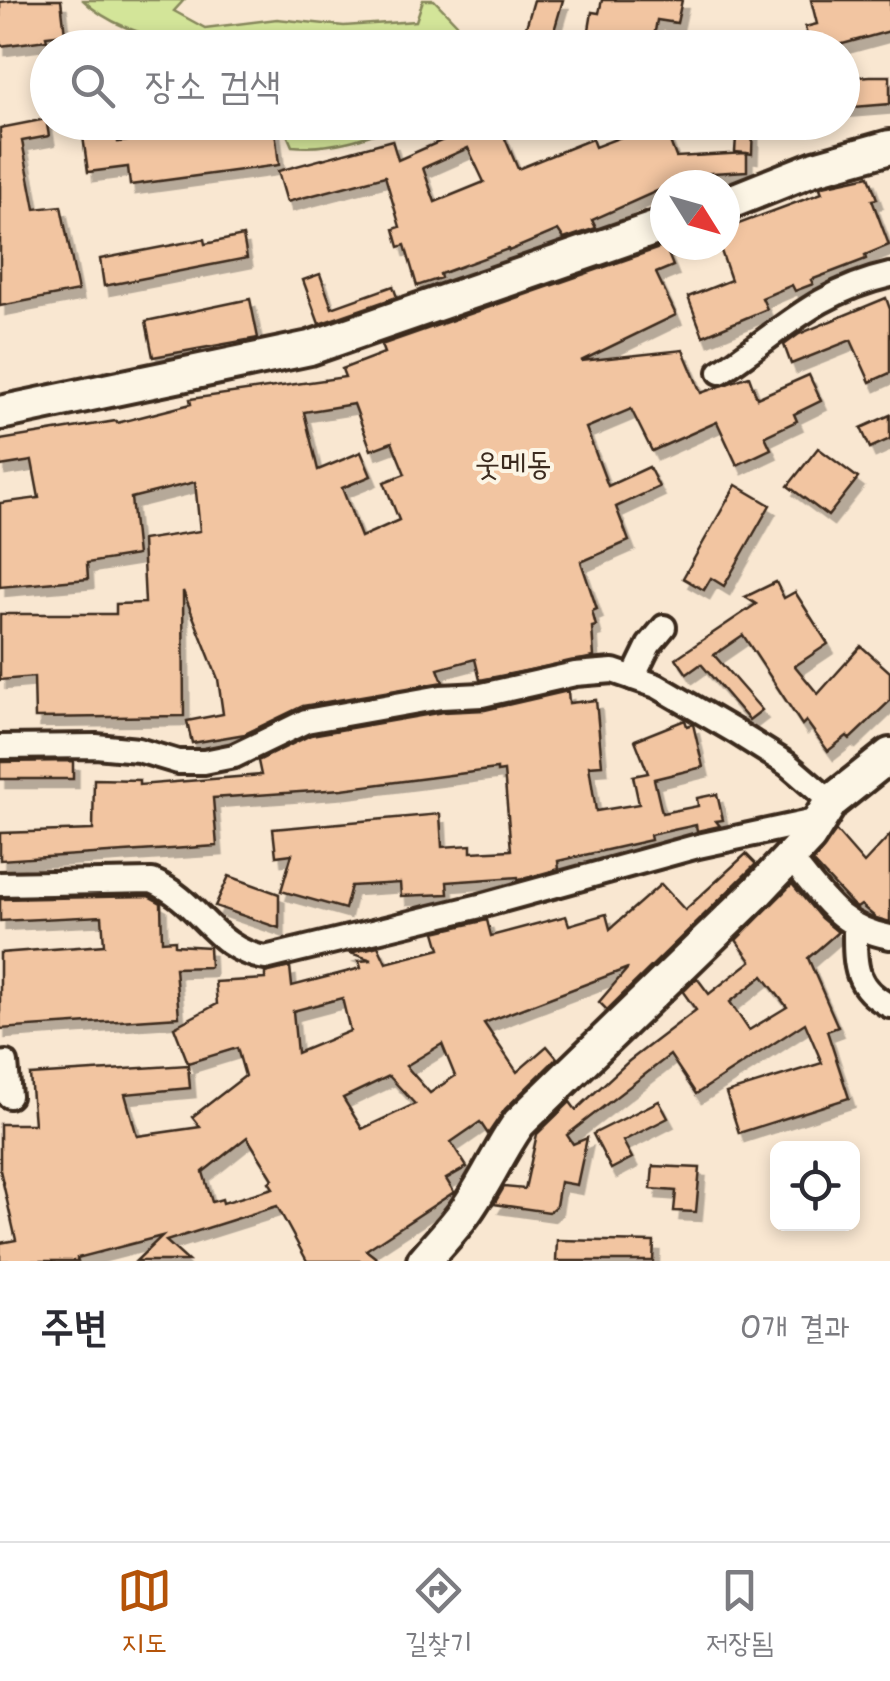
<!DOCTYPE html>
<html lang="ko">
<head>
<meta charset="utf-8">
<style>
  body { margin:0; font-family:"Shantell Sans","Poor Story",sans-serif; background:#f7f7f7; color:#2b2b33 }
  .controls { position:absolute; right:30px; bottom:30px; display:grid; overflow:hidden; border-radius:15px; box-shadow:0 5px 15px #0003 }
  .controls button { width:90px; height:90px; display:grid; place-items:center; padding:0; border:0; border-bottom:2px solid #e1e1e2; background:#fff; color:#2b2b33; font:50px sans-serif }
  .compass { position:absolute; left:650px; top:170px; width:90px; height:90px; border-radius:50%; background:#fff; box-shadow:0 5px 15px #0003; rotate:127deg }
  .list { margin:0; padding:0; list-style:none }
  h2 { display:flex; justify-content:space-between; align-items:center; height:130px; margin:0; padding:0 40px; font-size:42px }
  h2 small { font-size:32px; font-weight:400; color:#7c7c81 }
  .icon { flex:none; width:55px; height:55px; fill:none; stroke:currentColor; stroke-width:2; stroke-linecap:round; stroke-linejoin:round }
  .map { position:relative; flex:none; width:890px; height:1261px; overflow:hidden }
  .search { position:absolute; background:#fff; box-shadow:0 5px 15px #0003; left:30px; right:30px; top:30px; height:110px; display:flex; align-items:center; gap:25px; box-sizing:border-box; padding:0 35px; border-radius:55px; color:#7c7c81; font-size:38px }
  .sheet { height:280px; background:#fff }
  nav { display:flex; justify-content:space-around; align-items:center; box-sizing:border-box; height:140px; border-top:2px solid #e1e1e2; background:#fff; font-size:28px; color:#7c7c81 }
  nav a { display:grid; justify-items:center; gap:5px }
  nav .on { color:#b45309 }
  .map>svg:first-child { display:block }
</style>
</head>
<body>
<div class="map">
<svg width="890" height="1261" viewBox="0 0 890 1261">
  <defs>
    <filter id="shadow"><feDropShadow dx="5.5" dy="9" stdDeviation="0" flood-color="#0004"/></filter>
  </defs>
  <rect width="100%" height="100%" fill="#f9e7d1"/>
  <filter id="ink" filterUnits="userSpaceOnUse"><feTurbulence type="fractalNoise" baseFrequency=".01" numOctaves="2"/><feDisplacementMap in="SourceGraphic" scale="20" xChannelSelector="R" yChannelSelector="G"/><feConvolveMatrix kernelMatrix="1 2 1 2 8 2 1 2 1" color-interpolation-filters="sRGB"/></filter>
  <g filter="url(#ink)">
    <!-- green -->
    <g fill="#d3e599" stroke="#87885c" stroke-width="2.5">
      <path d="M83 0H184L174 11 205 28 277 19 344 26 416 21 423 0H434L479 47C430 48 381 48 333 48 259 48 140 56 83 0Z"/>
      <path d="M282 123 283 122 404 123C367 137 332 150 292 146Z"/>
    </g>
    <!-- building -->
    <g fill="#f2c5a1" stroke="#3b2a1e" stroke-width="2.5" fill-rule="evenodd" filter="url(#shadow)">
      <path d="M17 0H61L65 34 46 36 47 40 0 46V2Z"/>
      <path d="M534 0H563L549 48H520Z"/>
      <path d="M602 0H682L677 23 657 20 652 48H586L592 12 599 13Z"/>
      <path d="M811 0H890V31L828 48H810L805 27 817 24Z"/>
      <path d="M870 76H890V104L842 108V78Z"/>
      <path d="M46 119 49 136 22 141 35 209 61 206 78 291 0 306V128Z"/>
      <path d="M81 122H115L118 142 274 122 279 165 130 185 128 167 88 172Z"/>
      <path d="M484 122H498L518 169 592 139 595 147 634 132 630 123H663L676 157 746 153 735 152 737 122H753L752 154 747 153V171L695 174 592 220 596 228 564 239 558 230 509 251 508 249 440 274 441 278 417 286 405 245 399 247 394 229 400 227 385 176 287 202 278 171 392 140 398 160ZM468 148 484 182 435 202 423 168Z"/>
      <path d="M869 176 877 199 872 200 889 245 865 255 866 259 811 280 813 284 795 291 792 285 762 298 767 309 703 336 688 297 731 280 719 245H725V229L822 193 820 188 823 186Z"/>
      <path d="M243 236 247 258 104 286 100 259 204 239 205 244Z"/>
      <path d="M665 246 673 266 656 273 676 315 581 361 683 350 701 393 749 376 757 398 809 375 821 401 794 414 797 421 765 436 771 449 737 465 717 422 652 451 631 409 586 428 608 486 649 467 659 487 616 507 629 541 581 562 597 609 592 611 596 626 592 627 594 657 480 680 475 659 438 669 443 682 303 706 245 734 192 743 187 721 223 714 218 679 183 591 184 716 35 718 34 677 0 680V614H116V604L145 603 142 540 200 531 195 482 131 498 137 555 87 563 88 579 0 587V503L39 498 32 461 0 466V440L116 421 117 423 191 404 190 399 345 377 342 369 384 353 381 345ZM354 404 371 450 392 442 405 474 384 482 399 520 361 537 342 488 371 476 361 452 318 470 304 412Z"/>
      <path d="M320 274 332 308 393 286 397 297 319 324 303 280Z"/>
      <path d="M886 298 890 309V373L870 382 851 340 791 364 784 345 799 334Z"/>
      <path d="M250 299 258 338 153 357 146 321Z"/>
      <path d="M890 415V439L870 448 861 428Z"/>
      <path d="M818 448 858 478 828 516 788 486Z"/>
      <path d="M736 485 770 505 724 586 711 578 704 590 683 578Z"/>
      <path d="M776 582 784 598 795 592 828 644 795 666 818 694 861 646 890 672V701L850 739 847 736 828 751 806 721 802 725 743 635 714 655 762 710 749 720 701 664 687 674 676 658 756 604 745 597Z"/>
      <path d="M568 691 569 703 596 700 602 765 589 766 596 811 639 804 633 776 648 773 635 740 685 720 687 726 693 724 703 767 654 779 662 813 698 806 697 798 717 794 723 820 716 821 720 826 697 831 696 825 650 835 651 840 558 861 559 869 519 880 518 877 447 882 448 894 401 896 400 883 351 886 345 909 281 891 292 854 276 856 273 829 440 814 442 847 471 845V852L511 850 504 771 497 772V769L342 789 213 798 217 846 0 860V833L93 830 94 779 139 780V785L261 775 258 761 311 735 443 712 485 710Z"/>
      <path d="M73 761V779H0V762Z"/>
      <path d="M836 831 864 863 890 835V922L876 918 861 905 857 908 853 905 813 862Z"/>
      <path d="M746 854 756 864 607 1010 599 1002 628 968 484 1023 517 1072 547 1046 557 1058 505 1109 488 1134 480 1122 451 1142 467 1167 446 1179 454 1192 366 1250 380 1261H307L277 1206 166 1241 188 1261H136L162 1236 77 1258 78 1261H0V1243L16 1240 0 1170V1124H34L30 1075 188 1065 190 1088 125 1094 137 1136 200 1127 192 1117 245 1076 237 1048 188 1063 174 1027 217 1004 215 982 265 979V973L290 967 292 986 361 968 359 961 372 960 350 953 378 946 386 963 440 949 435 932 487 920 491 936 566 916 569 925 606 914 610 929 661 884 685 910ZM342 998 350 1031 297 1053 293 1011ZM442 1044 455 1076 430 1093 406 1066ZM389 1076 415 1104 362 1129 343 1098ZM247 1137 273 1179 269 1182 273 1188 223 1203 222 1199 212 1202 203 1172Z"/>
      <path d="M229 876 279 894V928L215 906Z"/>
      <path d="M792 884 821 918 838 932 808 958 838 1027 827 1031 849 1098 739 1133 726 1093 822 1063 805 1023 696 1094 670 1055 567 1135 573 1144 587 1138 577 1185 560 1182 556 1206 549 1212 494 1204 504 1187 525 1189 537 1134 570 1102 576 1110 629 1061 696 1010 683 992 697 978 709 994 751 961 736 940ZM763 976 787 1007 749 1030 730 1002Z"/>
      <path d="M148 896 161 903 162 941 175 940V945L209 947 210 967 175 968 179 1017 0 1029V953L104 945 102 916 0 921V899Z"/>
      <path d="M659 1101 668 1118 623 1141 632 1158 611 1169 593 1134Z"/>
      <path d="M653 1166 700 1168 696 1212 674 1211 676 1191 651 1189Z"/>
      <path d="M557 1240 654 1242 653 1261H556Z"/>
    </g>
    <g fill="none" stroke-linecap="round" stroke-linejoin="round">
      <!-- street casing -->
      <g stroke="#3b2a1e" stroke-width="30">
        <g id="street">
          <path d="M720 372C781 332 815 292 890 275"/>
          <path d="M633 678 649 645 664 627"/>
          <path d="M0 747 96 746 138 750 178 762H204L234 756 306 721 441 697 482 695 575 674 613 671 657 686 736 732 787 764 831 802"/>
          <path d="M789 857C823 896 837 927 890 937"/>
          <path d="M0 884 152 881C201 901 212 949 265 958L480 906 698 846 819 820"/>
          <path d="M855 928C855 966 854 988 890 1006"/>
          <path d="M0 1064 6 1063 9 1096"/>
        </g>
      </g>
      <!-- secondary casing -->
      <g stroke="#3b2a1e" stroke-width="40">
        <g id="secondary">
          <path d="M725 204 815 168 890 147"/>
          <path d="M0 413 310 348 665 225"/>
          <path d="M424 1261C438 1244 453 1229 465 1212 486 1183 499 1151 519 1123L756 893 809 837 831 802 890 755"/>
        </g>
      </g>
      <!-- street -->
      <use href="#street" stroke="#fcf5e5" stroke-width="22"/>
      <!-- secondary -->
      <use href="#secondary" stroke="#fcf5e5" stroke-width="32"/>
    </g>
  </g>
  <g text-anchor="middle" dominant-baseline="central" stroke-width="8" stroke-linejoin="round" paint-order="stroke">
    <!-- quarter labels -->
    <g font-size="32" fill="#3b2a1e" stroke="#fcf5e5">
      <text x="513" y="462">웃메동</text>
    </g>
  </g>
</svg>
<div class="controls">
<button><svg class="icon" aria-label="locate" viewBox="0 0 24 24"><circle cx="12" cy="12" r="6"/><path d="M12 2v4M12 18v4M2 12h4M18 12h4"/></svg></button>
</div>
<svg class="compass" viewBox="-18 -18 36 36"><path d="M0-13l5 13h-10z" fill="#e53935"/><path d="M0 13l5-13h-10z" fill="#7c7c81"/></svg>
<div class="search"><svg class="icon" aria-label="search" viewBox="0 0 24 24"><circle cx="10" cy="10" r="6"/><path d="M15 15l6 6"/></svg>장소 검색</div>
</div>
<section class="sheet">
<h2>주변<small>0개 결과</small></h2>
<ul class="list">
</ul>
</section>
<nav>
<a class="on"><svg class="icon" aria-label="map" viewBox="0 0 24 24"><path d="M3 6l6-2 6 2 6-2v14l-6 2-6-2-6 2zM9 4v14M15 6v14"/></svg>지도</a>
<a><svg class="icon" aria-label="directions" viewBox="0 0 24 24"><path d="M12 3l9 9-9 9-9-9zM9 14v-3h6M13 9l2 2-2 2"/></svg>길찾기</a>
<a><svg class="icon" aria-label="saved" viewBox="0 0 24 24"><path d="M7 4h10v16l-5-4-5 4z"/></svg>저장됨</a>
</nav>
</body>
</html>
